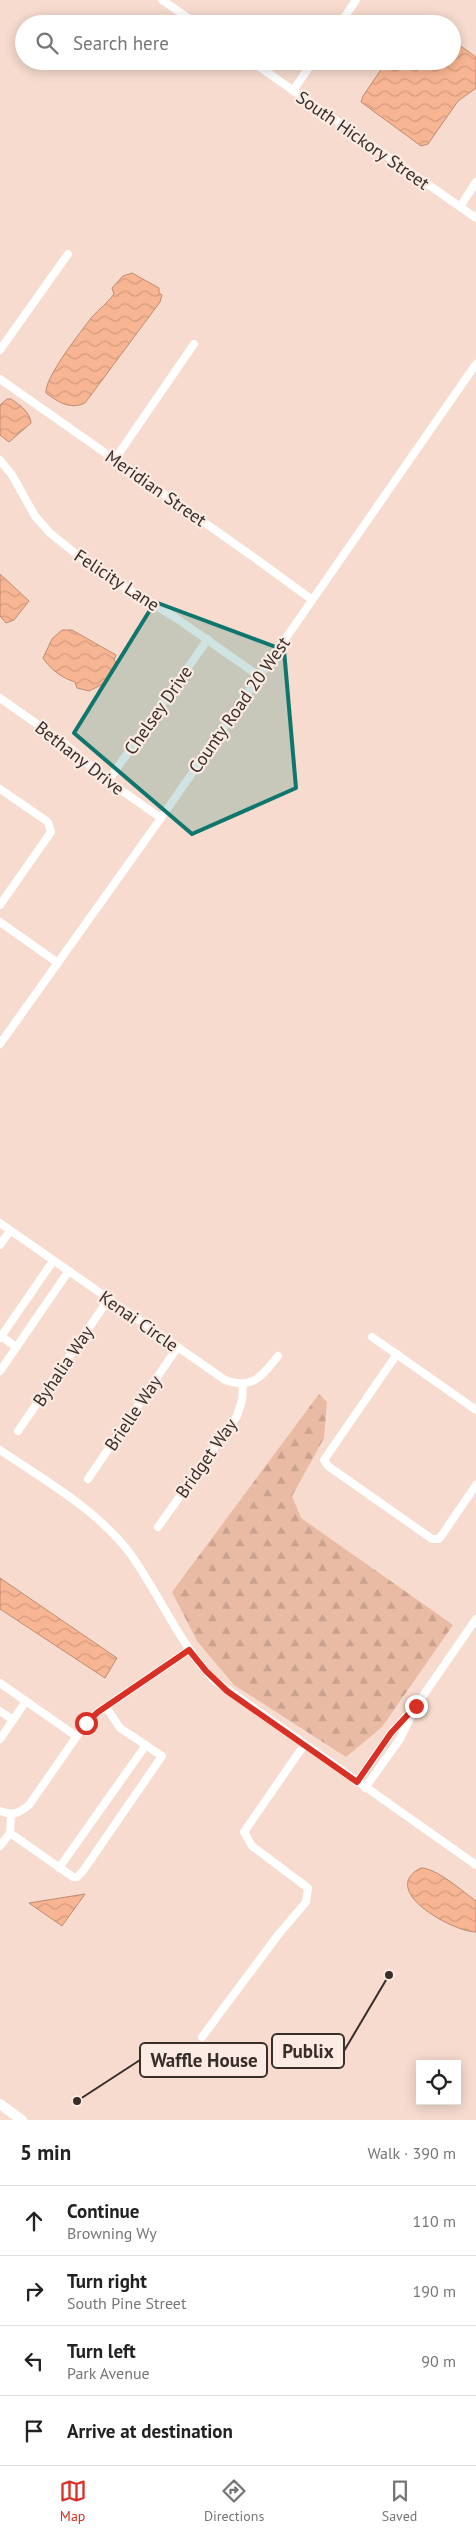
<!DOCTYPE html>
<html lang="en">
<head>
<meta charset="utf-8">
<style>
  body { margin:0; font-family:"PT Sans",sans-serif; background:#f6f6f6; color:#222 }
  .controls { position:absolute; right:15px; bottom:15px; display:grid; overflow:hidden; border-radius:0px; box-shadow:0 2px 12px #0003 }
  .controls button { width:45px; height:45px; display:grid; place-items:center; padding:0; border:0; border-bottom:1px solid #e0e0e0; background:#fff; color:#222; font:25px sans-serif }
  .stop { position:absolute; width:15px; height:15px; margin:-11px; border:4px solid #d93025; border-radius:50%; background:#fff }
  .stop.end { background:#d93025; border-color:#fff; box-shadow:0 1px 5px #0008 }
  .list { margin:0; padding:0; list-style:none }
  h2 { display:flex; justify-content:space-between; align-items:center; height:65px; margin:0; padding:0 20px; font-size:21px }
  h2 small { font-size:16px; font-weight:400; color:#767676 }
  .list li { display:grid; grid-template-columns:32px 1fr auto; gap:15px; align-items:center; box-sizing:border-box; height:70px; padding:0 20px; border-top:1px solid #e0e0e0 }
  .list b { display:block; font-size:19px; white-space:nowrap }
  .list p { margin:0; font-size:16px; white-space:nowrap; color:#767676 }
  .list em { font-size:16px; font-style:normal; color:#767676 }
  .icon { flex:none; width:28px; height:28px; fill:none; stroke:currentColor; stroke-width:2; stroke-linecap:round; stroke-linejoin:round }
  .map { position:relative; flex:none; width:476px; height:2120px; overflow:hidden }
  .search { position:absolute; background:#fff; box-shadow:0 2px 12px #0003; left:15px; right:15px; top:15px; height:55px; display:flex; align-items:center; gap:12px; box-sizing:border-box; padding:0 18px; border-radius:28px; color:#767676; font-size:19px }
  .sheet { height:345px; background:#fff }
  nav { display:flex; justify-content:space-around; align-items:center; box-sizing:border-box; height:70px; border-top:1px solid #e0e0e0; background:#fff; font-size:14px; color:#767676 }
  nav a { display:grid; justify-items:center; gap:2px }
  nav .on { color:#d93025 }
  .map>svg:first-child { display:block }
</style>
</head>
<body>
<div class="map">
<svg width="476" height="2120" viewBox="0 0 476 2120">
  <defs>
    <pattern id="forest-firs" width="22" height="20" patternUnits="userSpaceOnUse" patternTransform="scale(1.25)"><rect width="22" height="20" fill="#e9bba5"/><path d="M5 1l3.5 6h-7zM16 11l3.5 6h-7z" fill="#c9a18e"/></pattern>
    <pattern id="water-waves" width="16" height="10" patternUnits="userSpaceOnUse" patternTransform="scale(1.25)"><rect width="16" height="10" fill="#f8b593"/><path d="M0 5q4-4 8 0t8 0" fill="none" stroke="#d59c7f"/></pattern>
  </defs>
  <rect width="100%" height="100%" fill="#f6dbce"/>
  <!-- forest -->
  <path fill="url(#forest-firs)" d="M319 1394 327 1402 324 1438 292 1496 301 1518 453 1625 382 1727 346 1757 234 1685 197 1641 172 1592Z"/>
  <!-- water -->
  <g fill="url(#water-waves)" stroke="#be8c73">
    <path d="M452 40 476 57V88L458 101 428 144 421 146 361 102 363 96 387 61H452Z"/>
    <path d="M132 273 159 288V293L162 295 160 302 85 403C70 410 58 402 46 393 44 378 82 330 92 317 99 309 108 303 114 294L112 288 123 276Z"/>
    <path d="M7 399H11C20 405 30 412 31 423L9 442 0 435V405Z"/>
    <path d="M0 574 29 601 14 620 6 623 0 616Z"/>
    <path d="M62 630H72L116 655 114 660 117 664 105 683 89 691 77 688 75 682C62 678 50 669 43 658L52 639Z"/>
    <path d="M0 1578 117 1658 105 1678 0 1609Z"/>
    <path d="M421 1868C437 1868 463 1892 476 1901V1932C453 1932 377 1890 421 1868Z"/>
    <path d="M85 1894 62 1926 29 1903Z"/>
  </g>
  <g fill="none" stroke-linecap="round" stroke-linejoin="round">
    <!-- minor -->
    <g stroke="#fff" stroke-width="8">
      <path d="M162 0 197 24"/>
      <path d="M340 24 356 0"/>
      <path d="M251 61 476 218"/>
      <path d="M293 91 313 61"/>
      <path d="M460 207 476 182"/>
      <path d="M0 350 68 254"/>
      <path d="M0 379 252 556 311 599"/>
      <path d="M115 459 194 344"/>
      <path d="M0 460 12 475 35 516 50 533 95 569 176 618 259 676"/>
      <path d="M0 698 64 743 108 781 161 818"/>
      <path d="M108 781 208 639"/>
      <path d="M0 789 48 822 51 832 0 905"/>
      <path d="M0 922 58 963"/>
      <path d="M0 1044 161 818 476 364"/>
      <path d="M0 1223 225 1380C253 1390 262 1376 278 1356"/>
      <path d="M0 1245 10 1231"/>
      <path d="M1 1336 16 1347"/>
      <path d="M372 1337 476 1410"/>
      <path d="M0 1338 53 1261"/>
      <path d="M397 1354 324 1460 328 1466 432 1539H439L444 1532 476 1485"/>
      <path d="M0 1371 68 1272"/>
      <path d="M18 1431 108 1300"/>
      <path d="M0 1450C44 1480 96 1509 129 1552 159 1593 178 1642 214 1680L476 1865"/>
      <path d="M88 1479 177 1348"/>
      <path d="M158 1527 237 1416 242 1400 243 1385"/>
      <path d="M0 1683 76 1736"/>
      <path d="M0 1711 13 1720"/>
      <path d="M0 1739 26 1701"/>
      <path d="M357 1782 391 1733 416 1706 476 1619"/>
      <path d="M365 1788 400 1739 412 1714"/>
      <path d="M0 1811C12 1816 18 1814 29 1805L86 1723 98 1712 189 1650"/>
      <path d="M11 1815 10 1833 73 1877H77L83 1871 162 1756 120 1728 106 1707"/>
      <path d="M0 1846 10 1833"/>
      <path d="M59 1868 146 1745"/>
      <path d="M202 2037 278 1935 306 1902 308 1888 252 1846 244 1832 304 1745"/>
    </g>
    <!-- major -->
    <path stroke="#fff" stroke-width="10" d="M0 2104 22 2120"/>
  </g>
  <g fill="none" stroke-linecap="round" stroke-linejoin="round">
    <!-- route -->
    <path stroke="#d93025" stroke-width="6" d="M86 1723 98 1712 189 1650 206 1671 227 1691 357 1782 391 1733 416 1706"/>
  </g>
  <!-- marked area -->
  <path fill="#0f766e" fill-opacity="0.2" stroke="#0f766e" stroke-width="4" stroke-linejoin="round" d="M155 602 284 650 296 788 192 834 74 733Z"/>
  <g text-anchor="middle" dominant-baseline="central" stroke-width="4.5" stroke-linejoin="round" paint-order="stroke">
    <!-- street labels -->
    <g font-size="18" fill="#382e29" stroke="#fbebe3">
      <text transform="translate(363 140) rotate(35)">South Hickory Street</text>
      <text transform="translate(156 488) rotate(35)">Meridian Street</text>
      <text transform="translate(117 580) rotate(33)">Felicity Lane</text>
      <text transform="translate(239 705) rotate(-55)">County Road 20 West</text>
      <text transform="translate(158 710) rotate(-55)">Chelsey Drive</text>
      <text transform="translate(80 758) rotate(38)">Bethany Drive</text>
      <text transform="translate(139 1321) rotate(35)">Kenai Circle</text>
      <text transform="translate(63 1366) rotate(-56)">Byhalia Way</text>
      <text transform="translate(133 1413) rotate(-56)">Brielle Way</text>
      <text transform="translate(206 1458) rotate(-55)">Bridget Way</text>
    </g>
  </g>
  <!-- callouts -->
  <path fill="none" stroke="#382e29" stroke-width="2" d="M389 1975L344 2051M77 2101L140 2060"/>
  <g fill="#382e29" stroke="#fbebe3" stroke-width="2">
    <circle cx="389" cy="1975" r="5"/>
    <circle cx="77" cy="2101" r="5"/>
  </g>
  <g fill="#fbebe3" stroke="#382e29" stroke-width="2">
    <rect x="272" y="2034" width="72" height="34" rx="5"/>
    <rect x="140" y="2043" width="127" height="34" rx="5"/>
  </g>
  <g font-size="19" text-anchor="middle" font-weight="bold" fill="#382e29">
    <text x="308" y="2058">Publix</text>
    <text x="204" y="2067">Waffle House</text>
  </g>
</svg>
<div class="controls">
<button><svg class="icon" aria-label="locate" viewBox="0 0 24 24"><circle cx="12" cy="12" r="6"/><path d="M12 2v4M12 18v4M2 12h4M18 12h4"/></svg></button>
</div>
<div class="stop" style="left:86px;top:1723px"></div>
<div class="stop end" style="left:416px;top:1706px"></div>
<div class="search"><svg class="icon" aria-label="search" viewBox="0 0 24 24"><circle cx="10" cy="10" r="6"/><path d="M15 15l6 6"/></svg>Search here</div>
</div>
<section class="sheet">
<h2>5 min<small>Walk · 390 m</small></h2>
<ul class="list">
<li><svg class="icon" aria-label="ahead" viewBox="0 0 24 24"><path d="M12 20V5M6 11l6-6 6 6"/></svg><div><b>Continue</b><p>Browning Wy</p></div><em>110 m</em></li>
<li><svg class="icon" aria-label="right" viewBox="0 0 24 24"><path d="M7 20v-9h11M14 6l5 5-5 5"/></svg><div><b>Turn right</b><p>South Pine Street</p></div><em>190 m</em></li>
<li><svg class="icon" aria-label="left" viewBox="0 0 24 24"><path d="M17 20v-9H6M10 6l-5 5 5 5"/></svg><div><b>Turn left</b><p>Park Avenue</p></div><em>90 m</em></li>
<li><svg class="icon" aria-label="arrive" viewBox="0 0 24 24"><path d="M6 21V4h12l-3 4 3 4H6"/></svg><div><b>Arrive at destination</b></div></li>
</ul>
</section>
<nav>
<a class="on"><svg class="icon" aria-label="map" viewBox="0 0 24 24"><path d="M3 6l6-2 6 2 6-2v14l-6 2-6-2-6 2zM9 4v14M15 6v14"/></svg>Map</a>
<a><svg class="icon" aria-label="directions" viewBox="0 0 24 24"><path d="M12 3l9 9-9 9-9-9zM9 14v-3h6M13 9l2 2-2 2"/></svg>Directions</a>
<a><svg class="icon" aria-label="saved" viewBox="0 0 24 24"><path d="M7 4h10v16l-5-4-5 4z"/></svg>Saved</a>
</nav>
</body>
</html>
